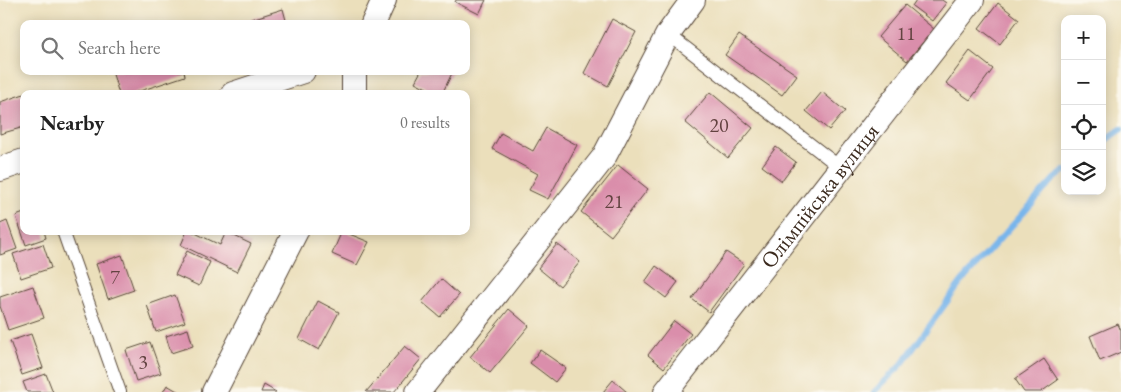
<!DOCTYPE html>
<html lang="en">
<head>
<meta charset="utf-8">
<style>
  body { margin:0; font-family:"EB Garamond",serif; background:#f6f6f6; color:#222 }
  .controls { position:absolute; right:15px; top:15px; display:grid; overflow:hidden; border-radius:10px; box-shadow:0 2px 12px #0003 }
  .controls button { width:45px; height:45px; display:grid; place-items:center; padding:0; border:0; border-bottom:1px solid #e0e0e0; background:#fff; color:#222; font:25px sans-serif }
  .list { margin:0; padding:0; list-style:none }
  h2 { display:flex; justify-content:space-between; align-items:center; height:65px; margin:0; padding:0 20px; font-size:21px }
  h2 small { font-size:16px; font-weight:400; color:#767676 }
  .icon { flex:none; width:28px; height:28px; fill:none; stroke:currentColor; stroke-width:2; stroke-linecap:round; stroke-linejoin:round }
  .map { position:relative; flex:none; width:1121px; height:392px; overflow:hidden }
  .search { position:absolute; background:#fff; box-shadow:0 2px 12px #0003; left:20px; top:20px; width:450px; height:55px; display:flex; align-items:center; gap:12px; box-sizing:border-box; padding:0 18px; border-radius:10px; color:#767676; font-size:19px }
  .panel { position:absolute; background:#fff; box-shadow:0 2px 12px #0003; left:20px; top:90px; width:450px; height:145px; border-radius:10px }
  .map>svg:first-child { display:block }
</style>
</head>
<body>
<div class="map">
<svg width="1121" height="392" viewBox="0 0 1121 392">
  <rect width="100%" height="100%" fill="#fbf7ec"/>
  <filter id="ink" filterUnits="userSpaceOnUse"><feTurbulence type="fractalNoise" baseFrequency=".02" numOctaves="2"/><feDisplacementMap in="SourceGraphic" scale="10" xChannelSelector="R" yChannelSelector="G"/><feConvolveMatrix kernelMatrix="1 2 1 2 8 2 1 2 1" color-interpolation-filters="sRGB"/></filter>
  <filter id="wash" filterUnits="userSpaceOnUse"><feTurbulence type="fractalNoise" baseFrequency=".0096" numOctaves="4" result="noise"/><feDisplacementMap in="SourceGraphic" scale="20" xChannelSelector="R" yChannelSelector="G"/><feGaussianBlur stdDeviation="1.12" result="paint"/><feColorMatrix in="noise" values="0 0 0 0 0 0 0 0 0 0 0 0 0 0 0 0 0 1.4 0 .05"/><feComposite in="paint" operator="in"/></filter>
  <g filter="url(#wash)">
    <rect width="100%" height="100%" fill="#ebdfbb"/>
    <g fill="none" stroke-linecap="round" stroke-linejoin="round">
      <!-- stream -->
      <g stroke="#78b5eb" stroke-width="6">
        <path d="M1102 143 1121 129"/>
        <path d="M874 392 902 364 962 281 1054 179 1065 171"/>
      </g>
    </g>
    <g id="blocks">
      <!-- building -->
      <g fill="#da8eab">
        <path d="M456 0H486L479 14 455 2Z"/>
        <path d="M916 0H942L946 3 932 21 912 6Z"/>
        <path d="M998 3 1019 19 1000 44 979 28Z"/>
        <path d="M905 5 934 29 907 61 878 37Z"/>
        <path d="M283 9 287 24H239V23Z"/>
        <path d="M612 19 636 32 608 86 584 73Z"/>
        <path d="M739 35 797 75 782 95 725 55Z"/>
        <path d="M970 51 993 69 970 100 946 83Z"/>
        <path d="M112 71H184L185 76 131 94H119Z"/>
        <path d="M421 71H453L442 94H438L415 82Z"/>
        <path d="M710 92 753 128 728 158 685 122Z"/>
        <path d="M822 92 845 111 829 130 806 111Z"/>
        <path d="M24 94V127L0 134V102Z"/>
        <path d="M546 128 577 145 548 199 529 190 538 174 492 149 501 133 533 151Z"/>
        <path d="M776 147 796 162 782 181 762 166Z"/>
        <path d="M618 165 648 189 611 236 581 212Z"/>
        <path d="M24 213V231H44L46 238 26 245 16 216Z"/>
        <path d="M7 221 17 249 0 255V224Z"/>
        <path d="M187 231H191L220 245 226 232 251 244 237 272 181 245Z"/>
        <path d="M342 231 369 242 357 265 332 254Z"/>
        <path d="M43 244 51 268 21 278 13 254Z"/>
        <path d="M557 244 580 262 560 286 538 268Z"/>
        <path d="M187 251 210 262 199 286 175 275Z"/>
        <path d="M726 252 744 264 709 312 692 299Z"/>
        <path d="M122 255 134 290 108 299 96 264Z"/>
        <path d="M656 266 678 282 666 298 645 282Z"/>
        <path d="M441 279 459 295 440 317 422 302Z"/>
        <path d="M33 286 44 318 8 330 0 306V297Z"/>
        <path d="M175 295 185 322 156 332 147 305Z"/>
        <path d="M318 301 339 312 319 350 299 339Z"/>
        <path d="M509 309 529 326 490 373 470 357Z"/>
        <path d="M674 321 691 334 664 368 648 355Z"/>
        <path d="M1118 324 1121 331V352L1100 361 1090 336Z"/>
        <path d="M188 329 193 346 171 353 166 336Z"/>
        <path d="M31 334 43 368 22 375 10 341Z"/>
        <path d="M150 342 161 373 136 381 126 350Z"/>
        <path d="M405 346 421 359 394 392H366Z"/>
        <path d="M540 350 566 368 555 382 530 363Z"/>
        <path d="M1044 359 1058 380 1041 392H1024L1015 379Z"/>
        <path d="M46 374 53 392H27L23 382Z"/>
        <path d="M613 380 627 392H603Z"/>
        <path d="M167 385 179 392H163Z"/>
        <path d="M264 385 276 392H261Z"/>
      </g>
    </g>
  </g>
  <g filter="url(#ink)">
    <use href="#blocks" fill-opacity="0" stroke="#554536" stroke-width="1"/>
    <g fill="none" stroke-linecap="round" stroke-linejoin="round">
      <!-- lane casing -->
      <g stroke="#554536" stroke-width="14">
        <g id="lane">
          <path d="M668 34 841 168"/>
          <path d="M63 231 120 392"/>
        </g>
      </g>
      <!-- street casing -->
      <g stroke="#554536" stroke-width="26">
        <g id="street">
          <path d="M373 24 384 0"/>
          <path d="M233 94 303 71"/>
          <path d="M354 94V71"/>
          <path d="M0 169 24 161"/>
          <path d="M214 392 296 231"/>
          <path d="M418 392 604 157 668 34 693 0"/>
          <path id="s1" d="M666 392 972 0"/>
        </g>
      </g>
      <!-- lane -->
      <use href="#lane" stroke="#fff" stroke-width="12"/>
      <!-- street -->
      <use href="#street" stroke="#fff" stroke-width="24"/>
    </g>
  </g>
  <g text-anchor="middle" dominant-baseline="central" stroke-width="4.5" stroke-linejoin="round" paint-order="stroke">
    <!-- number labels -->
    <g font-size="20" fill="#634341">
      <text x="906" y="33">11</text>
      <text x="719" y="125">20</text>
      <text x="614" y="201">21</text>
      <text x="115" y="277">7</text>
      <text x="143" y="362">3</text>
    </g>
    <!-- street labels -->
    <g font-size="22" fill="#3b2a1e" stroke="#fbf7ec">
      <text stroke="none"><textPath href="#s1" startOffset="249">Олімпійська вулиця</textPath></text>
    </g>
  </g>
</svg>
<div class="controls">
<button>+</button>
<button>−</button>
<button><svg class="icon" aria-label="locate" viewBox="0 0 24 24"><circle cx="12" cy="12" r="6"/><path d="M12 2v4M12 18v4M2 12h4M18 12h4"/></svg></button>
<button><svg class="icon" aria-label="layers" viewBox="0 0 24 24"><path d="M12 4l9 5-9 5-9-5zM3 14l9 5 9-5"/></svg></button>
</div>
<div class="search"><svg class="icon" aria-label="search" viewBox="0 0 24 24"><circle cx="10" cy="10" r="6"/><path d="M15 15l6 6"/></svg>Search here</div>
<section class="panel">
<h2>Nearby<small>0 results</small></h2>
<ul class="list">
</ul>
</section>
</div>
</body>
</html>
